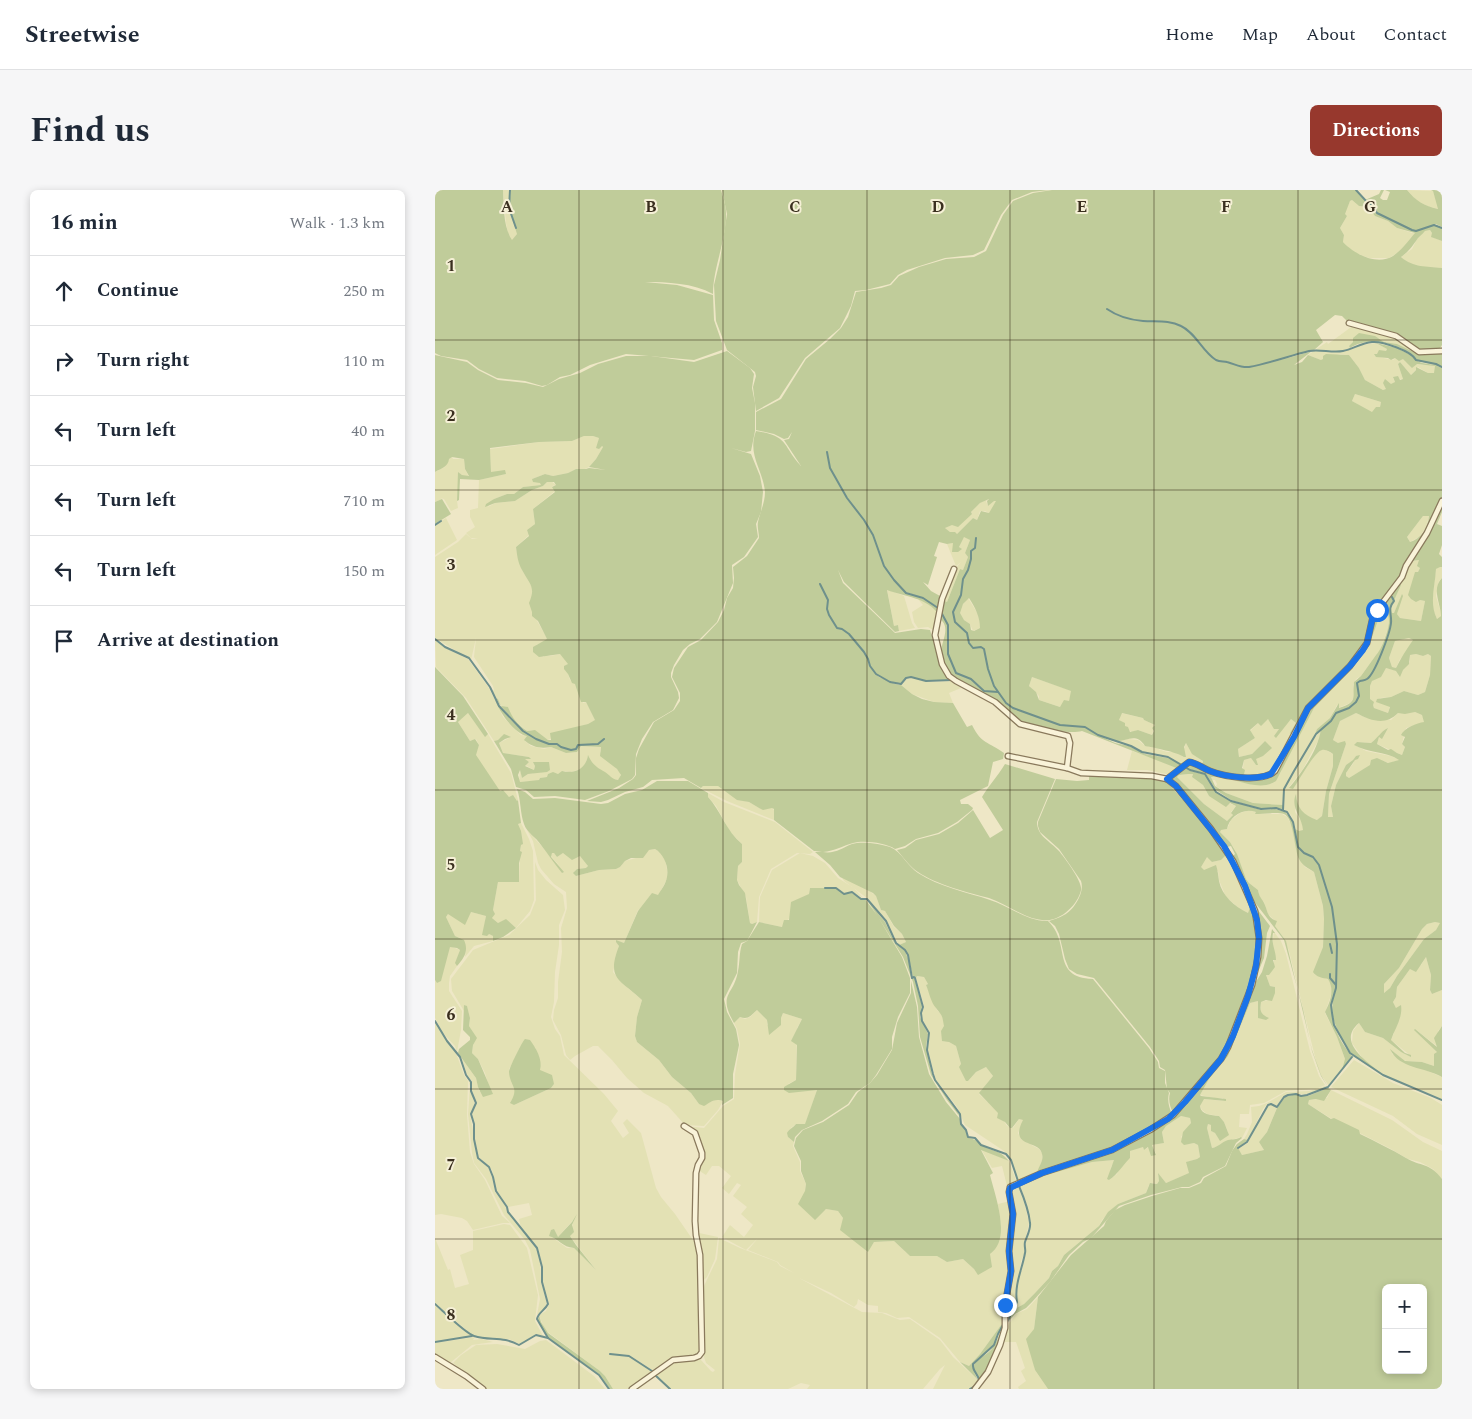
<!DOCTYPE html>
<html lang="en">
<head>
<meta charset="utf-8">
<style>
  body { margin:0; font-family:Spectral,serif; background:#f6f6f7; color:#1f2937 }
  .controls { position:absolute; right:15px; bottom:15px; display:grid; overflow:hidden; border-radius:8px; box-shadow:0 2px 8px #0003 }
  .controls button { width:45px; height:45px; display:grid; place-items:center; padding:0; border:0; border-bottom:1px solid #e0e1e3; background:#fff; color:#1f2937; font:25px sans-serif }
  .stop { position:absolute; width:15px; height:15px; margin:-11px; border:4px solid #1a73e8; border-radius:50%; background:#fff }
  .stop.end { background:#1a73e8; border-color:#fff; box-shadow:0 1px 5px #0008 }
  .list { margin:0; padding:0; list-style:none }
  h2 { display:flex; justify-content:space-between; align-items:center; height:65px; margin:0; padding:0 20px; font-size:21px }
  h2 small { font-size:16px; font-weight:400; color:#747a83 }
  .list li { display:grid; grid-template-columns:32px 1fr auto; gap:15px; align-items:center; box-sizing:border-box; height:70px; padding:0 20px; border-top:1px solid #e0e1e3 }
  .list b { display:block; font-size:19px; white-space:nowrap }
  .list em { font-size:16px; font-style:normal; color:#747a83 }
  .icon { flex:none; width:28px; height:28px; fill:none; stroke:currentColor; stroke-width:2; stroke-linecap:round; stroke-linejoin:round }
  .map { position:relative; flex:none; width:1007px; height:1199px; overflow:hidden; border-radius:8px }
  header { display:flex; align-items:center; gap:30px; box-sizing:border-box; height:70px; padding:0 25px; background:#fff; border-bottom:1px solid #e0e1e3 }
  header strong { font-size:24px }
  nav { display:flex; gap:28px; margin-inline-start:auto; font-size:18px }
  .intro { display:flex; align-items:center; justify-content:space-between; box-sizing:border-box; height:120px; padding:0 30px }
  h1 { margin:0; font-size:35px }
  .button { padding:12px 22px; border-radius:8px; background:#97382d; color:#fff; font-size:18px; font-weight:700 }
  main { display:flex; gap:30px; padding:0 30px }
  aside { flex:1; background:#fff; border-radius:8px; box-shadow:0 2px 8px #0003 }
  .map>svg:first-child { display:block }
</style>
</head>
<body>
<header>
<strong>Streetwise</strong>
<nav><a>Home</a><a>Map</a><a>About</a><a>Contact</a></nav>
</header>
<div class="intro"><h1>Find us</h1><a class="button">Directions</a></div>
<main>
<aside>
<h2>16 min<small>Walk · 1.3 km</small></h2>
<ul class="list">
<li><svg class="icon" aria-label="ahead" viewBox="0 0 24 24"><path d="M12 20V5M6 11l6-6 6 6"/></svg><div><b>Continue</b></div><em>250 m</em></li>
<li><svg class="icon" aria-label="right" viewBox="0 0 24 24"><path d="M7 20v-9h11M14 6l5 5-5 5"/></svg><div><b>Turn right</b></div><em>110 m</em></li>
<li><svg class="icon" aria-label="left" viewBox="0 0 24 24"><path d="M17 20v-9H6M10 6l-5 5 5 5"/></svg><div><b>Turn left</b></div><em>40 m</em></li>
<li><svg class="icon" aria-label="left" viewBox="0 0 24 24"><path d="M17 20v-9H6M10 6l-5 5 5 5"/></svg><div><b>Turn left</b></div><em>710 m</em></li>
<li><svg class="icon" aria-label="left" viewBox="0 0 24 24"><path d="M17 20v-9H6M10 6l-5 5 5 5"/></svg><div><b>Turn left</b></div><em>150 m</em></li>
<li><svg class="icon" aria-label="arrive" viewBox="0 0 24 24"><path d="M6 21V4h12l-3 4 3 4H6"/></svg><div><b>Arrive at destination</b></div></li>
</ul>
</aside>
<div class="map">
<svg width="1007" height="1199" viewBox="0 0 1007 1199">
  <rect width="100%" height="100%" fill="#eee7c6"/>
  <!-- farmland -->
  <g fill="#e3e1b4" fill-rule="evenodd">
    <path d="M68 0H75L73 18 82 38V44L77 51 73 43 71 33Z"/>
    <path d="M972 0 998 1 1004 19 994 17 982 11Z"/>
    <path d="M917 10 924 16 933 17 940 26 953 31 962 38 977 43H982L965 61 954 68H934L918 62 908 52 909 45 905 38 912 26 909 24 915 11Z"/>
    <path d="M995 40 997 43V47L1007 51V78L984 77 974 73 966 67 977 59 982 49 990 41Z"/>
    <path d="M919 135 960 148 988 165 977 162 962 154 949 152 945 149 931 145 918 152 914 156 915 158 907 161 921 156 941 153 952 159 951 161H947L944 167 958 170 960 168 969 169 971 172 987 175H997L1000 176V183H993L983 177 976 185 965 172 963 174 968 189 958 188 960 192 959 194H956L951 199 948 200 930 190 924 178 914 165 905 164 886 170 873 165 879 161H907L880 160 892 152 893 154Z"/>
    <path d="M920 204 946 212 945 217 937 223 917 211Z"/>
    <path d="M149 246H158L164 248 163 252 168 257 161 269 154 277 150 279H141L133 283 118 286 110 284 97 289 106 293V295L88 297 79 304H72L59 309 53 317 60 313 80 311 97 300 108 296 112 292 116 291 121 295 117 296 120 301 98 319 100 334 92 340 94 345 81 357 82 364 87 380 97 397 101 429 113 450 101 455 108 467 111 465 115 466 125 464 128 466 134 474 133 484 135 490 140 493 148 513 151 512 161 530 153 534 132 540 113 550 97 540 92 541 76 527 73 517H67L65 514 63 509 61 508 57 501 59 500 58 496 39 467 41 448 36 470 0 448V367L23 352 31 344 37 349 43 348H36L31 343 40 337 35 327V320L43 318 44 290 71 284 56 283 55 259 104 252 137 251Z"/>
    <path d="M17 267 18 269H29L30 279 34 287 27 285 24 283 22 311 23 318 16 321 9 309 5 308 7 309 0 312V282L10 277 13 269Z"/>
    <path d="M553 309 551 311 553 316 559 310 562 312 554 323 550 321H545L542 330 538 328 522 344 515 342 510 338 537 324 536 322 545 313Z"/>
    <path d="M988 326H994L991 338 984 347 975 352 972 347Z"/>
    <path d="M11 328 22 350 0 365V335Z"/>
    <path d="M529 346 535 350 530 363 533 367 528 380 525 379 512 412H510L507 410 520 379 526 372 521 376 512 354 518 353 525 360 526 359 524 357Z"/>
    <path d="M984 370 985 378 983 382 985 410 990 411 986 431 965 428 962 424 967 405 959 423H957L956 417 976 371Z"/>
    <path d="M1005 376 1007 377V388L1004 391 1001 406 1006 423V426L1002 429 998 420 997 411 1001 379Z"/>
    <path d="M548 395 558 415 557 422 554 424 549 421 542 405 543 398Z"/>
    <path d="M452 399 469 406 477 433 480 438 464 441 463 435 459 436Z"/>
    <path d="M482 408 486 409 500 419 504 425 498 440 493 437 483 438 479 432 477 422 488 415Z"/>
    <path d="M533 408 543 424 545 434V438L538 441 535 434 529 430 524 423 525 418Z"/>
    <path d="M949 420H952L955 433 944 463 941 465 926 486 921 489 918 495 920 506 915 513 903 518 902 515 895 528 882 539 878 550 887 539 884 549 868 579 854 597 861 594 873 573 885 560 889 559 898 564V576L891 601 887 626 883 630 875 628 866 621 862 615 861 605 860 622 868 634V640L864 642 860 639 856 625 849 619 848 615 818 613 791 603 781 596 782 594 780 590H777L776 587 778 586 816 594 830 595 838 593 846 582 848 575 879 518 915 481 933 458 941 433Z"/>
    <path d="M974 448 978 450 969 466 965 469 961 478 957 477 954 468 960 451Z"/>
    <path d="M0 450 10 458 33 469 54 498 68 527 86 545 92 546 90 551 96 556 109 559 116 557 131 563 142 562 146 556 166 557 165 562 185 582 186 587 183 590 177 589 155 572 153 566 151 573 147 579 135 582 129 581 123 584 118 583 113 584V587L105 588 104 590 101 591 84 592 85 579 87 588 93 584 107 582 98 574 100 576 99 580 90 575 94 572 89 569H95L94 567 68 563 64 553 76 547 59 551 31 508 1 477Z"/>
    <path d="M981 464 988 466 993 464 996 466 995 485 990 502 983 505 969 501 956 507 945 508 942 512 955 516 953 523 939 518 935 509V496L937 491 951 478 962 481 968 480 975 472V465Z"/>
    <path d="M597 487 637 501 634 511 625 517 604 510V506L594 496Z"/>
    <path d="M478 488 493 492 519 491 526 498 514 503 518 513 499 512 477 504 466 495 472 489Z"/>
    <path d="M980 522 987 525 990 532 971 538 967 554 970 557 967 565 942 554 944 547 953 538 936 553 922 552 920 555 931 561 956 566 965 570 954 573 948 571 936 575 914 588 911 586V583L918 574 921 566 918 570 911 575 901 595 896 616 898 627H893L894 604 911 554 903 553 898 550 905 531 921 523 929 527 956 530 963 523Z"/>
    <path d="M33 523 50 546 53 544 76 583 83 610 82 611 65 602 40 565 44 555 41 549 35 551 23 532Z"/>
    <path d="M686 523 708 528 709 530 720 535 717 545 703 540 697 542 693 540 684 530Z"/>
    <path d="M833 529 844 539 840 546 856 529 861 533 859 546 841 579 833 585 807 586 809 570 816 568 821 575 820 569 830 551 817 564 804 567 803 559 820 548 815 541 823 533Z"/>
    <path d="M693 549 703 550 710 556 720 558 732 562H741L747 565 751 553 755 560 768 571 767 576 748 575 733 567 708 562 696 555 680 552Z"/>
    <path d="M697 561 723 570 744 579 736 585 712 580H692Z"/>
    <path d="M753 584H758L757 587 768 595 774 606 801 616 796 622 798 625 792 631 769 614 742 587 744 585Z"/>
    <path d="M268 596H283L302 609 314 612 324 618 337 617 340 622 339 630 292 611 266 598Z"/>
    <path d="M273 603 289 612 340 632 378 662 375 664 362 663 336 679 324 707 322 732 317 734 315 733 311 707 302 690 303 676 307 672V654L295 642 281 616 273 607Z"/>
    <path d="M815 620 821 622V624H847L852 627 857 636 862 663 870 677 879 682 888 716 889 729 888 757 879 784 893 789 896 794 897 802 890 823 902 847 911 872 907 880 894 896 886 885 882 875 854 761 849 748 840 736 839 730 833 724 829 712 825 708 823 700 814 693 811 689 800 660 795 652 785 642V640L792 639 796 630 805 623Z"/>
    <path d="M86 633 94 649 98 661 99 710 95 721 81 738 71 730 63 733 57 728 59 724 58 720 63 692 84 691 85 661 86 655 87 654 83 634Z"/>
    <path d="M92 640 129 681 116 666 117 663H119L122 667 128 663 142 667 145 666 149 669 153 676 152 678 142 679 139 682 141 686 164 680 181 679 185 677 190 671 201 668 214 660 220 659 226 663 230 669 233 685 231 691 223 706 203 720 189 753 181 751 184 756 178 782 188 794 207 810 202 827 200 846 202 852 224 870 237 887 256 903 264 914 276 912 278 909 288 911 283 920 269 936 250 935 233 916 209 903 192 888 177 870 163 856H158L140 866 135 870 131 865 126 845 118 830 119 820 123 808V792L127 762 126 738 132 718 131 702 119 694 106 679 103 673 98 651Z"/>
    <path d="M365 663 378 666 390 673 403 688 419 698 428 708 417 702 409 704 401 698H375L374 704 347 737 324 732 325 707 337 680Z"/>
    <path d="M792 664 816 714 813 723 805 719 791 707 784 690 783 681 768 680 765 677 772 666 777 672 786 670Z"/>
    <path d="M100 672 103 680 111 690 128 705 130 720 124 735V755L120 782 119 812 116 827 120 839 125 846 129 865 169 904 183 921 176 931 188 948 194 943 188 933 192 929 206 943 221 998 226 1007 240 1024 260 1053 264 1066 265 1162 259 1167 234 1170 219 1181 194 1165 174 1164 194 1166 217 1182 194 1199H178L170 1186 165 1181 110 1140 104 1125 111 1121 114 1114 107 1092 108 1077 105 1066 103 1058 86 1038 84 1029 97 1025 94 1013 73 1017 61 1000 57 980 43 966 40 949 39 933 37 925 38 918 35 924 43 968 53 976 57 987 60 1002 66 1008 78 1030 102 1058 105 1068 106 1092 112 1114 109 1120 102 1125 105 1109 95 1060 90 1050 69 1025 51 989 39 973 37 963 33 924 35 896 33 889 35 892 36 901 40 915 41 913 37 901V891L32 885 26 867 41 888 44 901 55 900 50 883 43 869 37 863 38 855 41 848 34 836 35 828 32 817 29 815V821L17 801 16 789 38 760 74 745 95 725 101 710ZM100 857 105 870 104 880 119 894 116 898 79 915 76 912 81 904 80 900 74 879 81 867 84 859ZM139 1029 135 1046 161 1080 139 1058H132L118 1048 121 1046 122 1048Z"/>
    <path d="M406 686 429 697 441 706 446 720 450 721 459 737 467 744 471 752 464 755 451 731 432 708 409 691Z"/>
    <path d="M36 722 51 726 48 744H54L58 746V751L39 756 30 767 31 760 25 748 20 746 11 727 13 724Z"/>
    <path d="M1000 732 1006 733 1001 740 989 749 962 786 955 798 949 803V794L964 778 987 739 992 734Z"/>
    <path d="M839 742 846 751 851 764 875 861 884 886 890 895 881 899 851 901 829 913 815 915 814 924H805L804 937 812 938 807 948 806 947 790 952 783 957 777 958 772 938 773 934 776 935V941L780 943 784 949 793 942 789 932 784 926 772 924 767 920 765 916 768 909 789 911 788 908H779L765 905 774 889 793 866 815 813 823 811V825L833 828 827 825 826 821V812L834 810 840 797 835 796 831 785 835 783 839 773V761L837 756Z"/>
    <path d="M15 756 25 760 21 772 22 776 15 786 14 793V801L27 821 26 840 22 862 20 856 8 843 0 828V790L2 793Z"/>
    <path d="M991 767 996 785 995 800 997 804 1007 800V836L1003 841V857L980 839 1002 862 999 876 987 872 970 871 956 860 957 864 983 877 1007 887V909L948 885 929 870 917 853 918 841 924 833 930 842 948 848 966 862 976 866 956 850 959 843 961 818 958 812 961 807 962 797 975 779H978L986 775Z"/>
    <path d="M482 786 489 787 493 794 491 795 502 820 506 824 508 828 514 852 521 856 526 874 533 891 541 882 551 877 558 886 544 904 564 923 572 936 578 938 584 929 589 930 583 943 586 949 604 959 607 963V971L602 983 584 992 576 969 569 961 530 935 522 917 501 890 493 860 494 842 487 830V823L489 816 481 788Z"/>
    <path d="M322 820 332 830V835L346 828 348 823 367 829 362 838 361 890 353 894 382 900 370 935 361 934 356 938 353 947 359 952 358 956 365 972V981L371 994 370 1001 379 1029 391 1019 403 1021 432 1062 439 1052 459 1051 475 1066H502L512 1072 528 1069 539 1079 543 1084 555 1064 566 1034 563 1014 575 1011 577 1023 575 1072 569 1131 545 1164 534 1176 525 1172 505 1148 474 1127 462 1128 451 1123 443 1122V1116L433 1115 423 1109 422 1114 419 1117 396 1103 364 1088 427 1122 447 1123 465 1130 475 1129 505 1150 518 1167 544 1191 540 1196 534 1199H498L510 1175 505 1179 488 1199H372L375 1195 366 1193 353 1199H235L221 1185 232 1175 244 1171 266 1170 276 1181 278 1182 280 1180 271 1173 269 1167 268 1098 282 1069 284 1048 305 1058 342 1072 345 1076 359 1083 345 1075 343 1072 313 1060 323 1048 311 1060 287 1047 295 1035 309 1047 318 1035 306 1024 312 1017 298 1006 306 995 302 993 294 1004 287 998 296 986 284 976H277L271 985 263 980 269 965 268 959 262 945 250 936 269 938 288 916 299 909 300 884 305 854 302 839 299 833 305 827 310 829 315 827Z"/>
    <path d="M0 831 9 846 21 863 29 885 33 891 32 925 35 962 39 974 50 990 67 1026 75 1033H68L38 1040 32 1031 27 1028 6 1024 0 1025Z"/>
    <path d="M919 870 958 893 996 908 1007 915V955L982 944 958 926 896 897Z"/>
    <path d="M890 896 891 897 888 899 871 904H853L848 907 842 916 837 913 832 914 828 919 813 950 809 949 812 944 817 932 816 917 824 916 832 913 851 902 874 901Z"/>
    <path d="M896 900 957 930 988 952 1007 961V989L998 979 985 972 973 969 956 959 897 929 873 914 874 910 892 908Z"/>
    <path d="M836 914 842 918 832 942 824 952 829 960 807 965 803 959 813 953 830 919Z"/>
    <path d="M746 926 755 928 756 933 746 947 754 954 759 953 763 955 765 967 762 969 752 972 755 983 731 993 723 984 724 991 722 994 718 993 714 995 711 1003 683 1014 667 1030 664 1036 629 1065 623 1076 617 1081 614 1088 600 1103 589 1114 578 1120 583 1112 581 1104 583 1097 582 1092 580 1104 582 1111 571 1131 572 1115 579 1080 577 1061 580 1024 577 1004 579 999 583 997 590 1015 594 1033 589 1056 590 1062 586 1071 584 1086 587 1080 591 1062 590 1056 595 1037 592 1015 585 995 594 990 657 972 680 970 676 977 674 990 682 984 684 978 695 968 694 961 706 957H708L709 960 714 957 721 964 717 955 729 953 727 942 731 936Z"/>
    <path d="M546 959 574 971 582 993 572 996 567 976 557 978Z"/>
    <path d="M69 1034 75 1035 92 1058 103 1105 100 1131 108 1146 101 1144 85 1154 74 1149H54L37 1145 0 1113V1048L13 1080 15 1079 20 1098 34 1094 25 1065 38 1060V1041Z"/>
    <path d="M264 1043 283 1047 280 1069 272 1087 267 1092 262 1044Z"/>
    <path d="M603 1107 596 1162 600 1180 613 1199H584L583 1197 591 1191 586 1181 590 1178 581 1152H568L571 1138 581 1124 592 1119Z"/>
    <path d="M0 1116 21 1132 36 1146 0 1152Z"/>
    <path d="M40 1147 38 1150 47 1149 58 1152 37 1155 15 1173 0 1165V1153Z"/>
    <path d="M111 1150 159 1186 170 1199H50L18 1173 26 1165 41 1155 62 1154 90 1159 105 1151Z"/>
  </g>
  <!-- green -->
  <g fill="#c0cc9a" fill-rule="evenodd">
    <path d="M0 0H68C69 17 68 36 77 50L82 44 74 18 76 0H286C288 7 291 15 291 23 292 49 278 77 278 104 258 93 232 92 210 92L242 95 278 105 279 130 287 153V160L259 170 191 164 155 175 135 185 125 187 112 195 107 196 90 191 62 188 44 179 32 170 6 166 0 163Z"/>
    <path d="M287 0H614L597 2 577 10 566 25 549 60 538 65 510 68 472 80 463 85 455 94 431 100 420 101 416 116 405 138 370 168 344 208 321 221 318 197 321 186 320 182 292 160 281 131 279 95 285 70 292 24Z"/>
    <path d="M617 0H921L930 10 944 4 946 0H949L945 8 948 10H952L955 2 950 0H972C981 11 989 16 1003 19L998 1 996 0H1007V37L1001 34 998 35H1002L1007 39V51L996 47 997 43 995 40 990 41C987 45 983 47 981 51 975 59 975 60 966 67 979 78 991 76 1007 78V155L1003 161H986L966 149 912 131 907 126 900 125 881 140 888 152 878 161 838 172 875 161H877L859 175 867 172 873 165 886 170 888 169V166L891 164 914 165 924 178 930 190 948 200 951 199 948 193 950 189 956 194 960 192 958 187 963 186 965 190 968 189 963 174 965 172 976 185 981 180V177L993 183H999L1000 176 982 174 977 178 968 169 964 171 960 168 956 170 953 168 941 167 939 164H942L944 160 951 161 952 159 941 153 962 158 980 167C964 153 933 146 915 158L914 156 918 152V148L924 143 940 146 949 152 962 154 985 165 1007 162V177L980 170 987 173 1000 175 1007 178V310L966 387 941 420 931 453 922 467 877 513 859 546 855 543 861 533 856 529 841 548 839 546 844 539H839L833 529 826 536 823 533 815 540 820 548 803 559 804 567 817 564 830 551 837 558 828 566 821 569 823 575H821L816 568 809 570 807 578 810 580 809 584 807 586 781 582 767 576 768 571 757 564 751 553 749 557 751 567H749C742 562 720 558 710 556 700 541 691 553 679 551 673 550 668 546 663 545L680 553 694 556 710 564 738 569 746 575 744 579 647 541C633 545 596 537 583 529 574 523 567 513 557 507 543 500 522 494 514 482 510 477 507 471 506 465 505 453 517 438 505 429L506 423 507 425V410L512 412 525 379 528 380 533 367 530 363 535 350 529 347 524 357 527 359 523 362H517L518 353 512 354 504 352 499 366 502 367 493 395 488 392 496 401 505 406 504 409 507 410 503 417 488 408 471 402 464 395C472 405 476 404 488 409 494 411 500 416 505 420L504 425C492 407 470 407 452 400L459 436 463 435 464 441 460 442 409 392 403 380 408 393 460 443 486 439 495 440 507 479 516 490 491 491 476 487 471 488 466 494C455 492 440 487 435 476 433 471 433 466 429 461 425 456 420 451 415 447L429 462 433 469 434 476 444 487 460 494 466 495 477 504 487 509 499 512 518 513 532 537 537 535C547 555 553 551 569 563L568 569 558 572 553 596 525 610 526 614H533L538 618 537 620 522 632 503 643 481 649 470 656 460 659C451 653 429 650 418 653 407 656 400 661 388 662 400 664 407 658 417 654 427 651 446 654 455 657 467 662 473 677 483 683 504 697 532 702 555 710 574 716 593 732 613 731 637 754 615 787 658 789L714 858 723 872 724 878 730 881V893L734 903C732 910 734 918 737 924L732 928 677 958 602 983C603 977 609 971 607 964 605 949 573 959 588 930L584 929 577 938H575L570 932 562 928 563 923 544 903 558 886 551 877 541 882 533 891H531L524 877 526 874 521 856 514 852 507 851 506 841 509 836C507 825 508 827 501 818 496 813 494 802 491 795L493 794 489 787 482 786 481 788 479 786 478 787 473 765 464 755 471 752 467 744 459 736 450 721 446 720 441 706 438 703 405 687 395 675 380 662 387 661H379L339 630V619L337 618 328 620 324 618 314 612 302 610 283 596H268L266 598 249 588 217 590 208 597 190 602 173 610 166 612 152 611 184 598 198 589 201 585V568L204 559 219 532 239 520 245 511V503L237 487 239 478 253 457 266 450 283 432 289 420 292 408 298 398 299 388 298 377 312 366 324 348C324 343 322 337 323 332 325 322 330 313 330 302 328 279 312 265 321 241 355 246 347 256 366 276L349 250 354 249 357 242 353 248 349 249 339 244 321 240V222L346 209 371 169 395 149 406 138 413 127 421 102 446 98 456 95 464 86 484 77 511 69 539 67 551 61 568 25 578 11 598 3ZM917 10 924 16 933 17 940 26 953 31 962 38 980 43C973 51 967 60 958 66 942 76 919 64 908 52L909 45 905 38 912 26 910 24 915 11ZM920 204 946 212 945 217H941L937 222 917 211ZM554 309 552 311 553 316 559 311H561L554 323 546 321 542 330 538 328 522 344 520 342H515L510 338 517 335 523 337 537 324 536 322 545 313ZM988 326H994C993 338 986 349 975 352L972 347ZM534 408C540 417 545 427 545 438L539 441 536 440 535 434 529 430 525 423 528 414ZM597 487 636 501 634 511 629 510 625 517 604 510 601 502 594 496ZM687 523 708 528 709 530 720 535 717 538 719 541 717 545 703 540 695 542 693 537 690 536V533L684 530Z"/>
    <path d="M292 161 315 178 319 184 317 198 320 213V241L316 261 311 262 296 258 316 264 325 286 328 302 326 322 321 334 323 347 309 367 297 375 298 393 282 432 265 449 255 454 248 460 239 475 236 483V487L243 502 244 508 238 520 218 532 207 549 201 564 200 585 197 589 174 601 150 610 120 606 99 607 91 600 81 597 76 579 59 551 63 550 69 544 76 547 70 549 64 553 68 563 94 567 96 569H90L94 572 90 576 99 580 100 576 98 572H114L115 580 112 582 93 584 87 588 85 580 83 585 85 592 104 590 105 588 112 587 113 584 118 582 123 584 127 581C140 584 151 579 153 565 157 574 161 577 170 582 175 585 176 589 183 590L186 585 182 579 165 566 166 557 146 556 142 562 131 563 116 557C105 559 97 557 89 550L92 546C80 544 63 521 60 509 66 521 77 530 86 540 81 530 67 521 61 508L63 509 66 516 73 517C78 529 81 533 92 541L100 540 113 550H116L115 543 153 534 160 530 151 512H146L140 494 137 493 133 484 129 479V476L133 474 125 464 104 467 98 462V457L112 449 103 431 97 426V422L94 413C101 397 95 395 87 380 83 373 82 365 81 357L94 346 92 340 100 334 98 319 120 302 117 297 121 295 119 292H112L108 296 97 300 80 311 60 313 50 317 51 314 59 309 72 304H79L88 297 106 295 105 293 98 292 97 289 110 284 118 286 133 283 141 279H151L154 278 171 280 154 277 161 269 168 257 167 256 164 259 161 258 164 248 158 246H149L137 251 104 252 55 258 56 282 70 280 71 284 44 290 25 289 24 310 22 311 23 282 27 285 34 286 30 279 29 269 17 267 14 269C13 277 7 278 0 282V165L32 172 43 180 63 190 91 193 108 197 124 189 145 183 163 174 191 166H216L259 172Z"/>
    <path d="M7 309 16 324 0 334V312Z"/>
    <path d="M1007 313V322L1002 334 1007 336V355L1004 364 1007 367V377H1005L1001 379C1000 397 994 413 1002 429L1006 426C1006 414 996 399 1007 388V800L997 804 995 800 996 785 991 767 981 782 975 779 962 797 961 807 958 812 961 818 966 815C968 828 960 838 956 850L970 863 976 865V867L966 862 948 848 930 842 924 833C900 853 935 873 948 885L918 866 907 849 900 834 897 823 898 805C892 827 903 850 917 866L907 880 910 869 902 847 890 822C895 812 900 800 893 789 888 788 881 787 878 782L888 757 889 729 888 716 879 682C873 678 868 676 864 669 859 659 859 628 849 624 843 622 827 624 820 624L821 622C808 617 794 627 792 639L786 640 785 642 795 652 802 664 811 689 814 693 823 700C824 705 825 707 828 711 833 719 831 728 842 731L840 736 851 751 877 860 886 885 893 897 886 886 877 861 868 819 849 750 818 710 798 666 800 664 796 656 792 657 790 655 735 589 749 577 756 581 771 585 780 601 796 611 826 620 840 619 850 622 856 628 862 653 860 639 864 641 868 640C867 626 855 618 861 604 862 618 868 625 882 630L887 626 891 601 898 576V564C895 562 891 559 887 560 880 561 863 592 858 599L854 598C868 581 883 560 886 539L880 544 882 539 895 528 904 513V518C924 512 917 507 919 492L926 486 941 465C946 461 954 439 954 432 954 428 953 424 952 420L946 422 933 458 915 481 879 518 841 591C822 604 796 584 776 587L780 596 791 603 818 613 848 615V619L840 618 826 619 796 610 781 600 771 584 754 579 750 576 754 573C774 582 821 600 840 583L879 515 915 479 932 457 942 423 965 394 966 395 956 417 957 423H959L967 404 968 406 962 424 965 428 986 431 990 411 985 410 981 412 976 409 973 405 980 382H983L985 378 982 376 984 370 976 371 990 350ZM974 448 978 450C971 460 966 468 961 478L957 477 954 468 960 451ZM981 464 988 466 993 464 996 466 995 485 990 502 983 505 969 501 956 507 942 509 941 512 955 517 953 523 939 518 938 515 939 512 935 509V496L937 491 946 487 951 478 961 481 965 487 968 480 974 474 975 465ZM980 522 987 525 989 532C982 533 969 538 966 545L970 547 967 554 970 557 967 565 962 563 956 559 953 560 942 554 944 547 947 549 953 538C945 542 943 548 936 553L922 552 919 555C933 563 951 561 964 570L953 573 942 568 936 570 935 575 914 588 911 586V583L920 570 923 569 925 565 921 566 918 570 911 575 901 595 896 616 898 627H893L894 604 911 554 910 551 903 553 898 550 905 531 921 523C937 531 950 536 963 523L970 524ZM753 584H758L757 587 768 595 774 606 791 617 795 613 801 616 796 623 798 625 792 631 769 614 742 587 744 585ZM1000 732 1005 733 1001 740 989 749 962 786 955 798 949 803V794L964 778 987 739 992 734Z"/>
    <path d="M0 477 28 506 53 544 50 547 33 523 23 532 35 551 40 549 44 555 41 565 65 601 68 600 74 607 78 605 82 611 83 610 86 633 83 634 86 641 88 654 86 655 85 661 87 662 84 673V692H63L58 720 60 724 57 728 63 733 71 729 81 738 68 747 58 751V746L54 744 52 746 47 745 51 726 36 722 30 735 13 724 11 727 20 746 29 750C34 761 29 768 22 776L20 773 25 760 22 758 15 757 6 791 2 793 0 790Z"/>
    <path d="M570 574 620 589 602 632C602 646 615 651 624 661 629 667 648 692 646 700 643 715 624 733 607 730 588 728 572 714 554 708 534 703 500 694 483 682 475 677 468 667 462 660L470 658 481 650 504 644 523 633 538 620 555 648 568 640 547 607C554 595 563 586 570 574Z"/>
    <path d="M654 586C674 587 718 583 733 593L775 641 792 664 786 670 777 672 772 667 766 677 769 680 781 675C783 681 783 685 784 691 787 706 799 716 813 723L816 714 822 743 821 766 815 796 792 856 784 868 738 923C735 917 733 910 735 903L732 899 730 880 725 877 724 871 715 857 659 788 642 784 634 779 630 769 624 744 620 736 614 731C619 729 624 728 629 725 639 720 650 702 646 691L624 659 605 642 603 636V632L621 589 642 591 654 590Z"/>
    <path d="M222 591H253L273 603V607C286 621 291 641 307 654V672L303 676 302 690 304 695 310 703 315 733 317 734 322 732 312 751 306 753 303 762 302 783 289 809 292 822 301 839 304 855 298 884V908L287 915 288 911C279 908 276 912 269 916L264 914 256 903 237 887 224 870 202 852 200 846 202 827 207 810C185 789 171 790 184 756L181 752V750L189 753 203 721 217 703 223 705C226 700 231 694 232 687 234 677 229 664 220 659L214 660 208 668H196L190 671 185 677 181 679 164 680 141 686 138 683 142 679 151 678 153 676 145 666 137 670 128 663 122 667 119 663H117L116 667 129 682 127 683C119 673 113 664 106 655 101 647 92 643 89 634 85 623 86 610 82 599L90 602 98 609 120 608 166 614 173 613 190 604 207 600Z"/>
    <path d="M375 698H401L409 704 417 703 426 709H430L442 725 432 710 450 732 460 753 470 761 474 771 477 788 480 789 487 816 485 827 493 844 491 856 497 884 500 891 521 918 525 927 512 910 496 885 485 847 483 816 478 792 468 767 443 727 467 767 475 788V803L463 827 457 847V859L441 885 435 893 421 902 413 914 387 931 367 940 360 947 359 952 353 947 352 943C354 939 358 938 361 934H370L382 900 354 903 349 900V897L361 890 362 855 356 851 367 829 348 823 346 828V835L334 845 332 830 322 820C316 825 314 830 305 827L299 833C282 803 299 806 303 781 305 772 304 763 307 754L312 751 324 732 347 737 349 730H354L356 712 374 704Z"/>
    <path d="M819 715 835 736 832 743 829 768 820 789 824 766Z"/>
    <path d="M837 739 840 743H838C836 755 841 760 841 770H838L840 777 834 785H831L835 796 840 797V803L837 811 831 810 826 812C825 821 825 824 834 828L831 830 823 828V811L815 813 793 866 774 889 765 905 766 906 791 909V911L769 909 765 916C766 925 776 925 784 926L789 932 794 945 785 951 780 943 776 941V935L773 934 772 938 777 958C784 957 786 952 793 950 798 949 801 950 806 947L807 948 801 953 790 976 768 987 765 992 754 997H747L716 1005 684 1016 656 1048 648 1052 634 1065 615 1092 597 1112 591 1118 580 1124 574 1131 578 1120 589 1114 600 1103 614 1088 617 1081 623 1076 629 1065 664 1036 673 1022 683 1014 711 1003 715 993 722 994 724 991 723 983 731 993 754 983 751 972 762 969 765 967 763 955 759 953 749 955 746 952 748 942 756 933 755 928 746 926 731 936 727 942 729 953 717 955 721 965 716 966 713 957 709 960 708 957 695 961V968C687 976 683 984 674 990L672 989 679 970 657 972 594 990 608 984 680 961 740 926 778 879 803 835 816 807 819 795 827 782 832 766Z"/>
    <path d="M476 791 482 817 484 847 494 884 511 912 525 929 526 934 530 939 534 948C543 950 540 951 547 955 559 963 564 959 574 971L546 960 558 983 555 985C560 1006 577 1049 555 1064L557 1077 543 1085 539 1079 528 1069 512 1072 502 1066H475L459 1051 439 1052 433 1062 405 1040 408 1028 403 1021 391 1019 380 1030 363 1014 370 1001 371 994 366 981V971L359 956 361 948 368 940 388 932 414 915 423 902 435 893 442 885 457 860 462 833 476 803Z"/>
    <path d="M29 815 32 816 35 828 34 836 42 848 38 855 37 863 43 869 58 904 48 907 43 897 41 888 23 863 24 859 35 850V847L28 840Z"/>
    <path d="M1007 836V887C990 877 964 879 955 859L970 871 987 872 999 876V864L1002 862 979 840 980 839 1002 857 999 848Z"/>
    <path d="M90 849 95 850C101 858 108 870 105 880L117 885 119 894 116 898 79 915 75 913C85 897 75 897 74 882 74 878 87 852 90 849Z"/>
    <path d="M893 898 896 900 889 911 881 909 874 910 873 914 896 929 899 928 924 940 925 944C941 952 956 959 971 968 986 977 994 972 1007 989V1199H613L600 1180 591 1149 599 1139 603 1107 636 1065 669 1036 671 1031 680 1020 690 1015 717 1006 745 998H754L766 993 769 988 791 976 797 961 802 954 809 949 813 950 803 958 807 965 829 960 824 952 832 942 842 918 850 907 861 904 867 906H873ZM951 1098H988V1180H951Z"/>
    <path d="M142 1024 137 1035 139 1042 135 1046 141 1055 161 1080 139 1058C127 1057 124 1049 114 1046L116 1040 119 1039 123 1047 137 1032Z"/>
    <path d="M104 1125 106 1132 113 1143 165 1181 170 1186 178 1199H175L164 1184 113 1148 103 1130Z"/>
    <path d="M569 1131V1134L562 1144 559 1155 538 1173V1179C538 1170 549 1167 556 1160 562 1153 564 1144 569 1136L559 1169 545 1191 538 1180 543 1190 525 1172 534 1176 545 1164Z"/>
  </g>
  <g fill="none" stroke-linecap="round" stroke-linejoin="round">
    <!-- stream -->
    <g stroke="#6e908c" stroke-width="2">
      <path d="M75 0 74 18 81 38"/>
      <path d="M921 0 932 12 938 16 942 23 977 40 981 41 999 35 1007 38"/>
      <path d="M672 119C682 126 696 130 708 131 721 132 734 130 746 136 761 143 767 161 781 170 785 172 789 171 792 172 800 174 806 178 814 177 835 173 854 166 874 161 885 159 897 163 908 161 918 159 926 153 937 152 947 151 977 161 981 170L1001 174 1007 177"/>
      <path d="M392 262 395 278 412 308 429 330 438 345 449 376 459 390 471 403 488 408 503 418"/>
      <path d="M0 335 6 331"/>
      <path d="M541 348 540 358 536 361V369L533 380 528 389 526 405 518 422 520 432 532 443 534 453 538 458 546 457 549 459 553 479 559 496 571 513 578 518 625 535 650 537 663 545 696 556 707 562 733 567 755 580 770 584 781 602 796 611 826 619 841 618 852 622 858 632 863 657 869 663 878 667 884 675 897 717 902 754 901 798 896 815 897 823 899 835 915 863 948 885 1007 910"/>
      <path d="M385 394 393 410 392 419 394 425 402 438 407 439 414 444 429 462 433 469 435 476 441 484 455 492 466 494 471 488 476 487 491 491 517 490"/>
      <path d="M506 422 513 435V464L521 483 536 489 549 501 563 502"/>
      <path d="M0 449 10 457 34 468 55 497 64 516 88 541 101 549 114 554H122L126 557 136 560 141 559 143 555 163 554 169 549"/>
      <path d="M848 620 849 599 859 581 881 544 896 531 901 523 914 518 921 512 924 506 922 493 925 491C928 490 929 491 932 489 940 484 955 443 956 433 957 424 952 419 959 411L957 407"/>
      <path d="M390 698H401L409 704 417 702 426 709H432L451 731 461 753 470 760 473 765 477 788 479 787 480 788 488 817 486 823 487 831 494 843 492 860 498 884 500 890 525 924 526 934 531 940 533 947 540 948 546 955 571 964 576 970 583 991"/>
      <path d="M895 754 897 763"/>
      <path d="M895 784V788L901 795"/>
      <path d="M0 831 12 851 25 867 31 885 36 892V901L41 913 36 924 39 934V949L43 968 54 977 58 987 61 1001 72 1017 73 1022 102 1058 107 1077V1092L113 1114C110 1120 103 1123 102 1129L113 1148 164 1185 174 1199"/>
      <path d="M803 958 812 952 833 915 836 914 842 917 849 907 853 905 861 904 866 906 872 905 893 897 917 867"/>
      <path d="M0 1114C8 1121 30 1143 39 1146 55 1151 68 1146 84 1155L101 1145 113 1148"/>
      <path d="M572 1132 582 1112C579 1095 587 1080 590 1063 591 1060 589 1056 590 1052 592 1046 596 1039 595 1033 594 1021 589 1008 584 996"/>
      <path d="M0 1152 37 1146"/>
      <path d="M175 1164 194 1166 217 1181"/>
      <path d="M220 1185 235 1199"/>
      <path d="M544 1191C544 1184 537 1182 538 1174L559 1155 563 1144 568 1135"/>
      <path d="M535 1199 540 1196"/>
    </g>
    <!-- minor casing -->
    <g stroke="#89795c" stroke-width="7">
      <g id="minor">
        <path d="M914 133 961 146 984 162 1007 161"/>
        <path d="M519 379 507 409 500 445 507 474 514 486 521 491 560 512 585 534 633 546 635 553 632 578"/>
        <path d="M732 589 754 572C762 573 767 578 775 581 790 587 828 593 840 581L873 518 915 476 932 453 938 426 942 420 967 387 971 376 992 343 1007 311"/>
        <path d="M0 1167 31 1186 48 1199"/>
        <path d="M197 1199 238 1170 259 1168 264 1166 267 1162 265 1065 261 1045 260 1031 261 983 263 975 267 968V963L260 943 249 936"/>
        <path d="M540 1199 553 1182 565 1155 570 1138V1115L576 1081 574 1061 578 1024 574 1002 575 997 607 983 677 960 715 940 738 925 786 869 793 857 817 795 823 767 824 748 820 721 798 671 776 639 741 596 732 589 717 586 646 583 632 578 573 566"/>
      </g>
    </g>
    <!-- minor -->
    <use href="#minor" stroke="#f9f3d9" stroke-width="4.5"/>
  </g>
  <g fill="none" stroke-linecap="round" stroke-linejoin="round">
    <!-- route -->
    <path stroke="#1a73e8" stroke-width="6" d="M570 1115 576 1081 574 1061 578 1024 574 1002 575 998 607 983 677 960 733 929 750 912 786 869 798 846 813 806 821 776 824 748 822 730 810 696 789 656 741 596 732 589 754 572C762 573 767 578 775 581 790 587 821 591 836 584L859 547 873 518 915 476 928 460 932 453 938 426 942 420"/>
  </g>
  <!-- grid -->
  <path fill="none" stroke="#3a2f1f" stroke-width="1" stroke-opacity="0.55" d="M144 0V1199M288 0V1199M432 0V1199M575 0V1199M719 0V1199M863 0V1199M0 150H1007M0 300H1007M0 450H1007M0 600H1007M0 749H1007M0 899H1007M0 1049H1007"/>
  <g font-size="16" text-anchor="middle" font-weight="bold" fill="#3a2f1f" stroke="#f5f0d6" stroke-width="4" stroke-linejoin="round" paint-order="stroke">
    <text x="72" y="22">A</text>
    <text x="216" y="22">B</text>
    <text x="360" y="22">C</text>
    <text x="503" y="22">D</text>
    <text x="647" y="22">E</text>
    <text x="791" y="22">F</text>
    <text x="935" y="22">G</text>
    <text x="16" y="81">1</text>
    <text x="16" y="231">2</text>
    <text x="16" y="380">3</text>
    <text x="16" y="530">4</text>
    <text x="16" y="680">5</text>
    <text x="16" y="830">6</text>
    <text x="16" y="980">7</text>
    <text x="16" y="1130">8</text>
  </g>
</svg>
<div class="controls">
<button>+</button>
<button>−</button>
</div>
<div class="stop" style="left:942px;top:420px"></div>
<div class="stop end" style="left:570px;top:1115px"></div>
</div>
</main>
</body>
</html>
